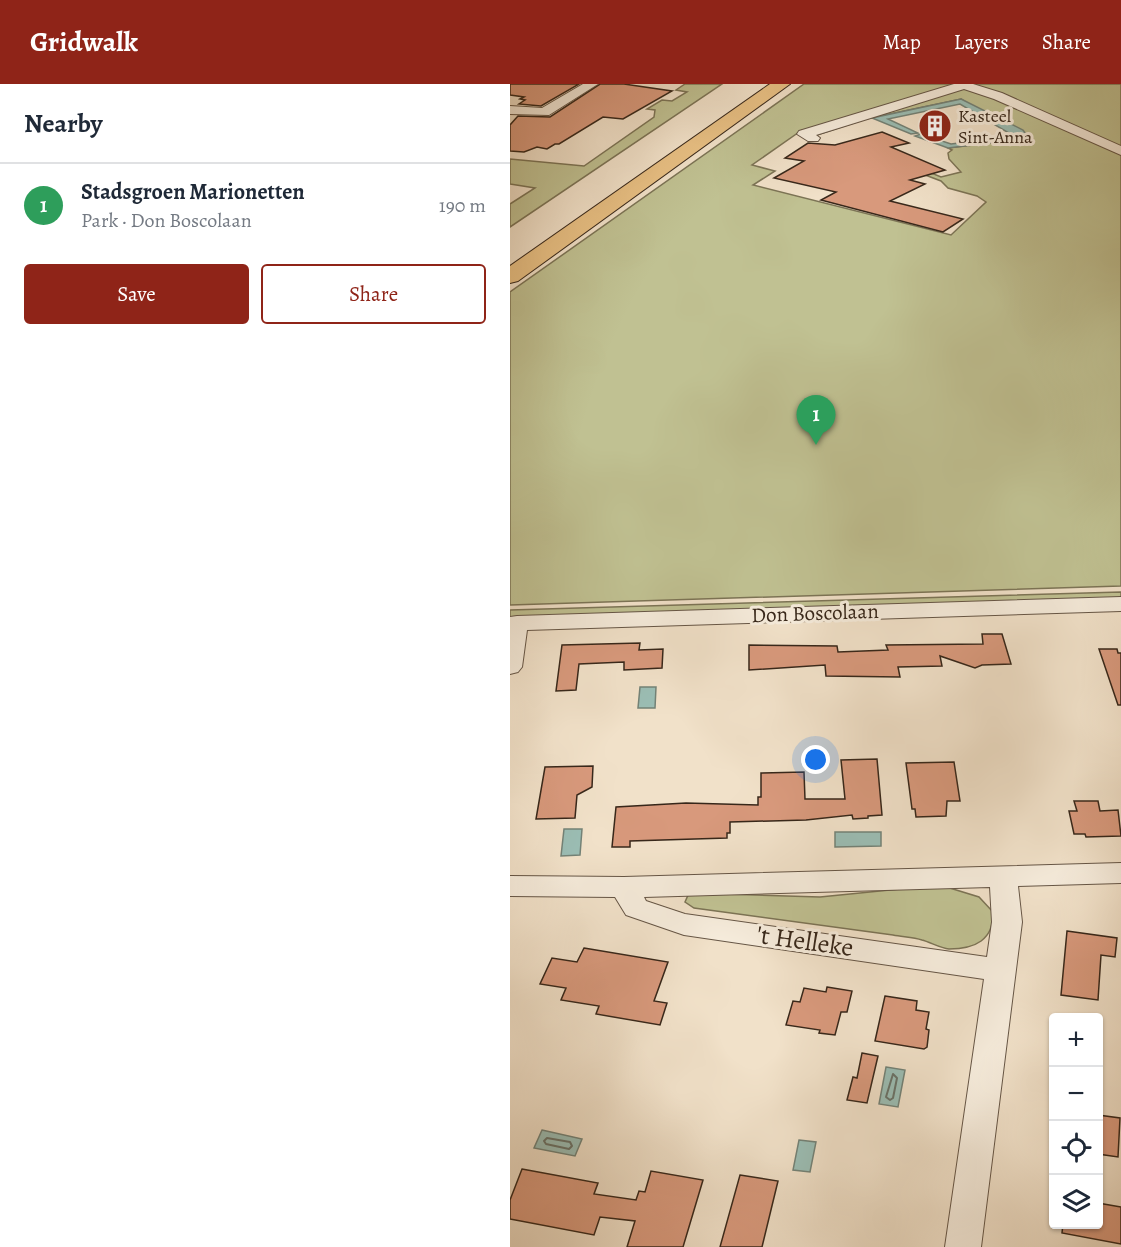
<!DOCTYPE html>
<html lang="en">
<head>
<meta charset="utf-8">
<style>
  body { margin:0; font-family:Alegreya,serif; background:#f6f6f7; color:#1f2937 }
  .controls { position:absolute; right:18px; bottom:18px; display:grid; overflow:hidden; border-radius:6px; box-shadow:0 2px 4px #0004 }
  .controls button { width:54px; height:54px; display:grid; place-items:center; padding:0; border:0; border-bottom:2px solid #e0e1e3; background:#fff; color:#1f2937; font:30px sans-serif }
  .you { position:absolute; left:306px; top:676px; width:21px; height:21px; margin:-15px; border:4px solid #fff; border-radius:50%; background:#1a73e8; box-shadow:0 0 0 9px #1a73e833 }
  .badge { display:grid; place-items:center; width:39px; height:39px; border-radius:50%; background:#8f2418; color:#fff; font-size:20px; font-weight:700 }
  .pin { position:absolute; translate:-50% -50px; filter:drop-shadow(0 2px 3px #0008) }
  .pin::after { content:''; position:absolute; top:32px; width:21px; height:18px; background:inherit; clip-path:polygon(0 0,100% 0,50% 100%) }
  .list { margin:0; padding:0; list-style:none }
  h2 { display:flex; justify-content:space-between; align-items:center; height:78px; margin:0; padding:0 24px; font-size:26px }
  h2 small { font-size:20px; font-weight:400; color:#747a83 }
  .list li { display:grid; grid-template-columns:39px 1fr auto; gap:18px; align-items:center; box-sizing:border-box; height:84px; padding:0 24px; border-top:2px solid #e0e1e3 }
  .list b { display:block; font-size:22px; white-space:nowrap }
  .list p { margin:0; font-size:20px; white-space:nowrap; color:#747a83 }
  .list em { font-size:20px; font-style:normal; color:#747a83 }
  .actions { display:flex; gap:12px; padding:18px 24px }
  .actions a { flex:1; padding:14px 0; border:2px solid #8f2418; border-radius:6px; text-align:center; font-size:21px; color:#8f2418 }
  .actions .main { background:#8f2418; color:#fff }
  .icon { flex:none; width:33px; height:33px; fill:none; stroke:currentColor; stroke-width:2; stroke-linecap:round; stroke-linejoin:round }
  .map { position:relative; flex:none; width:611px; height:1163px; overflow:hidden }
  header { display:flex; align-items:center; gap:36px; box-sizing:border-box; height:84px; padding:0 30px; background:#8f2418; color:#fff }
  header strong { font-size:28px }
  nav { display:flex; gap:33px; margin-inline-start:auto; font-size:21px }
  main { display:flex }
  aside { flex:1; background:#fff }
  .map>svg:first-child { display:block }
</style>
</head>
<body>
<header>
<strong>Gridwalk</strong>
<nav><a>Map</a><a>Layers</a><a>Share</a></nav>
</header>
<main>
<aside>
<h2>Nearby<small></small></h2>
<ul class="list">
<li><span class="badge" style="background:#2e9e5b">1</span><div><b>Stadsgroen Marionetten</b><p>Park · Don Boscolaan</p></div><em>190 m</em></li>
</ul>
<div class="actions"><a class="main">Save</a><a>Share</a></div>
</aside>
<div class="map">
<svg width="611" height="1163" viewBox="0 0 611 1163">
  <rect width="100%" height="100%" fill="#f1e1c9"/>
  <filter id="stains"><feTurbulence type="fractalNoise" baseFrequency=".00333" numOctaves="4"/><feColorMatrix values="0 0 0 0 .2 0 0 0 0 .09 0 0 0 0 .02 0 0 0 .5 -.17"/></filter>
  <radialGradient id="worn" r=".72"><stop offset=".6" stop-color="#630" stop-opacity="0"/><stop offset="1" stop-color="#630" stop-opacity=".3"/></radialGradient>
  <!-- green -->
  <g fill="#c0c192" stroke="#7c7456" stroke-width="1.5" fill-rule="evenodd">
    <path d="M175 0H212L0 143V120L25 104 0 100V75L74 82 144 33 145 26 137 25 152 16 162 17 177 8 166 6Z"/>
    <path d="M294 0H611V502L0 521V208ZM451 15 515 55 438 64 442 66 438 69 439 75 451 88 431 93 399 80 391 82 431 97 438 104 467 112 476 118 441 151 243 101 265 87 242 81 292 46 307 51 356 35Z"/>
    <path d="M611 508V514L0 535V526Z"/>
    <path d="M430 801 469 813 483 828C484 856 465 865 439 865 430 864 420 858 412 856 403 853 393 853 383 851L184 824 175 818 179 809 310 813Z"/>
  </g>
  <!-- water -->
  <g fill="#9bbeb5" stroke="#738277" stroke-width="1.5">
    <path d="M451 15 513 46 519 54 438 64 405 52 411 50 441 60 504 52 450 20 378 35 408 49 401 50 362 34Z"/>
    <path d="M130 603H146L145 624H128Z"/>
    <path d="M54 745H72L70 771 51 772Z"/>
    <path d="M325 748H371V762L325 763Z"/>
    <path d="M376 983 395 986 388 1023 369 1020Z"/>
    <path d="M32 1046 72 1055 65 1072 24 1064Z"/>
    <path d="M289 1056 306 1058 300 1088 283 1086Z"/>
  </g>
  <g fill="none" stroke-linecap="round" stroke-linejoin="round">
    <!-- shore -->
    <g stroke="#697268" stroke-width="2">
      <path d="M383 990 387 994 383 1014 380 1016 376 1013Z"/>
      <path d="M37 1054 60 1058 62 1062 59 1065 36 1060 34 1057Z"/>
    </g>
  </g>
  <!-- building -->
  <g fill="#d8997c" stroke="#37271a" stroke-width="1.5">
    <path d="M0 0H69L31 22 9 20 15 16 10 15 14 13 0 11Z"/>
    <path d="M90 0H114L162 7 113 35 93 33 49 60H45L37 65 27 63 14 68 0 67V41L8 32 40 33Z"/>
    <path d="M372 48 399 59 381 63 435 86 400 96 415 100 380 117 453 135 433 148 311 116 326 108 264 94 294 77 275 74 298 59 325 61Z"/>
    <path d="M472 550H492L501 580 472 581 465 584 430 572 432 582 388 583 390 593 316 592 315 581 239 586V561L327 562 328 568 378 566 376 561 473 560Z"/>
    <path d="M130 559 129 566 153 565 152 584 114 586V578L69 580 66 606 46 607 52 561Z"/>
    <path d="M589 565H607L608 569H611V621H608Z"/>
    <path d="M367 675 372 731 358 732V734L343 735 342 731 296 736 220 738V749H217V754L120 757V763H102L106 723 176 719 248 721V713H251V689L294 688 295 715H335L331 676Z"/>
    <path d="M444 678 450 717H437L436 732 406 733 405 725H402L396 679Z"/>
    <path d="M83 682 82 703 67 711 65 734 26 735 35 683Z"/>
    <path d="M564 717H588L590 727 608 726 611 752 576 753 575 750H564L559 727H567Z"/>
    <path d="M557 847 607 854 605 873 591 871 588 916 551 911Z"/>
    <path d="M74 864 158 878 144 917 157 919 150 941 86 930 89 922 51 916 56 904 30 900 42 874 67 878Z"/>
    <path d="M317 903 342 907 337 928H331L325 951 309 949 310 946 276 941 283 917 290 918 294 904 316 908Z"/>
    <path d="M375 912 407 917 406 926 419 928 416 945 419 946 417 963 414 965 365 957Z"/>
    <path d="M352 969 368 972 357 1019 337 1016 343 993 347 994Z"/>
    <path d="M588 1031 610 1034 608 1073 588 1070Z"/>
    <path d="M12 1085 88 1099 84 1110 126 1116 129 1107 135 1108 141 1087 193 1096 173 1163H117L125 1137 90 1133 84 1151 0 1135V1116Z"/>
    <path d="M230 1091 268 1097 252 1163H210Z"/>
    <path d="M588 1119 611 1123V1160L552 1149 553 1140H588Z"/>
  </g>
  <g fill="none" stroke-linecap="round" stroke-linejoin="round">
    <!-- street casing -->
    <g stroke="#665646" stroke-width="2">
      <g id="street">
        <path d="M73 0H88L39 31 0 30V22L32 24Z"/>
        <path d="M444 0H463L492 9 611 62V71L484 15 454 5 306 51 310 54 308 57H298L287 50 289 47Z"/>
        <path d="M611 513V527L17 546 12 583 8 588 0 590V533L7 532Z"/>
        <path d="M611 779V799L508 802 512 838 471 1163H435L474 895 174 851 116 831 105 813 0 812V792L114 793ZM480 803 482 838 477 873 175 830 136 817 134 813Z"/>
      </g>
    </g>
    <!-- highway casing -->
    <g stroke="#37271a" stroke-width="2">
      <path id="highway" d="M260 0H280L8 197 0 199V182Z"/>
    </g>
    <!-- street -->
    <use href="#street" fill="#f6ecdc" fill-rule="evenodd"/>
    <!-- highway -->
    <use href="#highway" fill="#e8c084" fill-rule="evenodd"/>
  </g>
  <!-- icons -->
  <defs>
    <g id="building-disc" transform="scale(1.725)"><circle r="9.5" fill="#8f2418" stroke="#f6ecdc"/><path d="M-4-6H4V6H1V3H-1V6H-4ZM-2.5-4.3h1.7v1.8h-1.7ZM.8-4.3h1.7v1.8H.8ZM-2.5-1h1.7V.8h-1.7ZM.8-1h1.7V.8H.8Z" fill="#fff"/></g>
  </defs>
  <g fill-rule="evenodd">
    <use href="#building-disc" x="425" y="42"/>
  </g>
  <g text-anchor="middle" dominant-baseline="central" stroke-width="6" stroke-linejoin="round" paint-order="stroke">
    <!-- far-poi labels -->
    <g font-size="18" fill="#37271a" stroke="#f6ecdc" text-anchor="start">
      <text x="448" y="32">Kasteel<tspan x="448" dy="21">Sint-Anna</tspan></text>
    </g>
    <!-- street labels -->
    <g font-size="21" fill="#37271a" stroke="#f6ecdc">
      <text transform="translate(305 529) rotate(-2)">Don Boscolaan</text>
    </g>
    <!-- near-street labels -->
    <g font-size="26" fill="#37271a" stroke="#f6ecdc">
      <text transform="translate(295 857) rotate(8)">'t Helleke</text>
    </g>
  </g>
  <rect width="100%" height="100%" filter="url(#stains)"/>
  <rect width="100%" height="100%" fill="url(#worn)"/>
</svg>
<div class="controls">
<button>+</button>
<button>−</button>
<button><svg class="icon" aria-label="locate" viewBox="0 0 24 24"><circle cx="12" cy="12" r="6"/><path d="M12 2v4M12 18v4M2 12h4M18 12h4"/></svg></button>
<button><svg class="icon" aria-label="layers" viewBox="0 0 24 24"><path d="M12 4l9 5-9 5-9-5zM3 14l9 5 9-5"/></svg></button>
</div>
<div class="you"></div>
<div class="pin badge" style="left:306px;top:361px;background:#2e9e5b">1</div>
</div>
</main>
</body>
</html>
